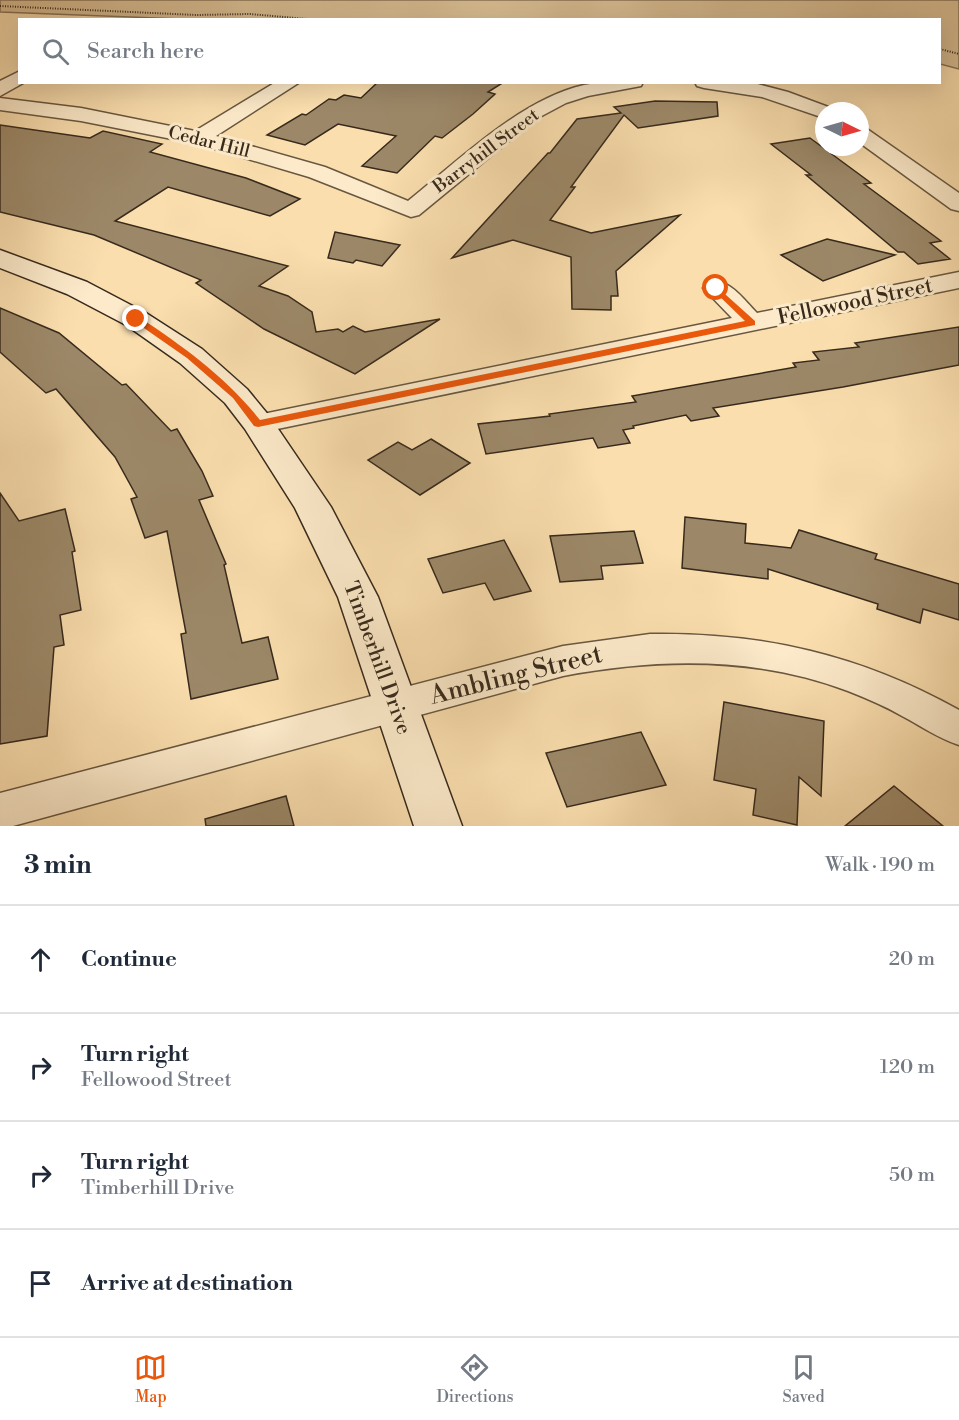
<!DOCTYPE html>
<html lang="en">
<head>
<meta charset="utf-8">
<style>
  body { margin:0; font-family:"Libre Bodoni",serif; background:#f2f2f3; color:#1f2937 }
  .compass { position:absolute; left:815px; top:102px; width:54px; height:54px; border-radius:50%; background:#fff; box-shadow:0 6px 24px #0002; rotate:95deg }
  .stop { position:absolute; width:18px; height:18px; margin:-14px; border:4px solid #ea580c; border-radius:50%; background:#fff }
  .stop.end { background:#ea580c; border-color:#fff; box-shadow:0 2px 6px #0008 }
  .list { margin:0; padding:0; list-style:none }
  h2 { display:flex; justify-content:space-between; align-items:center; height:78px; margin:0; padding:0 24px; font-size:26px }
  h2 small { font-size:20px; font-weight:400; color:#747a83 }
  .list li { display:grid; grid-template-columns:39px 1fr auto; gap:18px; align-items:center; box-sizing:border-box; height:108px; padding:0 24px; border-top:2px solid #e0e1e3 }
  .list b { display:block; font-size:22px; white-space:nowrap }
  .list p { margin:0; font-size:20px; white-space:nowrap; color:#747a83 }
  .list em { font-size:20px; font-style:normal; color:#747a83 }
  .icon { flex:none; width:33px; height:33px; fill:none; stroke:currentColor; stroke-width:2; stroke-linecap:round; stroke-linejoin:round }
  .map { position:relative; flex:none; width:959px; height:826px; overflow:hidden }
  .search { position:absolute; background:#fff; box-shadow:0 6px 24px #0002; left:18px; right:18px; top:18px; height:66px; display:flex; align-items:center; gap:15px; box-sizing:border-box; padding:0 21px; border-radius:0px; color:#747a83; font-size:22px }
  .sheet { height:510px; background:#fff }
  nav { display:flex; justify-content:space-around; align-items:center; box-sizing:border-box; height:84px; border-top:2px solid #e0e1e3; background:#fff; font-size:16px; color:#747a83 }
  nav a { display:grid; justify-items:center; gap:3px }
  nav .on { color:#ea580c }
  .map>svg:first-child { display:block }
</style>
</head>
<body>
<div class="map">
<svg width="959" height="826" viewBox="0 0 959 826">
  <rect width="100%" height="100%" fill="#fadeae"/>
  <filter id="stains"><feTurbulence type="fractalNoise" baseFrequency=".00333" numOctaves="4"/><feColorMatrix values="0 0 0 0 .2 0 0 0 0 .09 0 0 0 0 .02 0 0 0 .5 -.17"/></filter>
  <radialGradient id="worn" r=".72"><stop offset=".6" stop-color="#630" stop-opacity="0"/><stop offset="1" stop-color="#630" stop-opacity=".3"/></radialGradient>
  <!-- green -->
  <path fill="#d9bf95" stroke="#887458" stroke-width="1.5" d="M0 0H959V69L940 64V20H208L0 12Z"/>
  <!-- building -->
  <g fill="#9c8868" stroke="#372a1c" stroke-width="1.5">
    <path d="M378 82H504L488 92 495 94 473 114 442 138 435 136 397 173 362 166 396 136 338 124 305 145 267 135 302 114 306 115 329 99 336 100 344 95 361 98Z"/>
    <path d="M655 101 717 102 718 116 638 128 624 115 571 187H575L550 220 591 233 680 215 616 271 618 296H611V310L572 309 571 257 513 240 452 258 548 153H550L577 119 621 113 614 107Z"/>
    <path d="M0 125 90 138 103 131 162 144 150 152 246 178 300 199 270 216 168 187 115 221 288 266 259 286 288 296 312 312 316 332 338 329 343 332 353 326 365 332 440 319 355 374 264 329 196 283 201 280 94 235 0 212Z"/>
    <path d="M810 138 871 183 864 184 941 241 930 243 950 259 918 264 904 252H898L806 175H811L771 144Z"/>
    <path d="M335 232 400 245 382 266 356 260 353 263 328 258Z"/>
    <path d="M827 239 895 255 823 281 781 255Z"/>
    <path d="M0 308 59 333 122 385 126 384 171 431 177 429 202 471 213 496 199 500 226 564 224 565 242 643 268 637 278 679 191 699 181 634 186 633 167 531 145 538 131 499 137 497 115 457 56 389 46 393 0 352Z"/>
    <path d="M959 327V365L843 387 713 408 719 416 691 421 686 415 633 426 634 428 623 430 630 443 598 448 593 438 486 454 478 424 550 416 549 414 636 402 632 396 796 367 793 363 819 360 813 352 859 347 855 343Z"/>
    <path d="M431 439 470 463 420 495 368 460 398 442 412 450Z"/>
    <path d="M0 493 19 521 65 509 75 551 72 552 81 610 60 615 64 645 54 647 47 736 0 744Z"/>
    <path d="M685 517 746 524 745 543 791 548 799 530 877 554 875 559 959 584V620L923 609 920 623 877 609 878 604 768 569V579L682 568Z"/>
    <path d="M634 531 643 563 601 566 603 579 560 582 550 536Z"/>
    <path d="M504 540 531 591 494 600 485 583 443 593 428 559Z"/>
    <path d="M724 702 824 721 821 796 799 777 797 825 753 815 756 789 714 780Z"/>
    <path d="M641 732 666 785 567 807 546 753Z"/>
    <path d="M894 786 943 826H845Z"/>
    <path d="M286 796 294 826H206L205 819Z"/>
  </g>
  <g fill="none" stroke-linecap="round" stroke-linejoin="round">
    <!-- street casing -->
    <g stroke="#685740" stroke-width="3">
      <g id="street">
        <path d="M20 71V82H25L0 96V81Z"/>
        <path d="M276 82H300L216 136 325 167 408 201C458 161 521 99 584 85 603 81 623 82 643 82L641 86 588 96 566 103 536 119 419 215 411 217 309 177 197 144 81 121 0 110V98L81 108 195 131Z"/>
        <path d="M695 82H750L788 92 831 108 833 111H824V118L762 97 704 88 697 86Z"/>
        <path d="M860 127 867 129 959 193V211L951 209 860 143Z"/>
        <path d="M959 272V288L258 433 247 431 243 424 247 417 258 415 732 318 703 288 707 282C729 277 743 299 757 313Z"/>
        <path d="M650 634C762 632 861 655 959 710V745C938 738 921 726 902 716 885 706 866 698 848 691 756 656 658 658 563 676L13 826H0V793L563 646Z"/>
      </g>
    </g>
    <!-- secondary casing -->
    <g stroke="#372a1c" stroke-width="3">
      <path id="secondary" d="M0 250 87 282 146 313 202 349 247 389 270 417 331 507 378 597 462 826H414L338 597 295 508 245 429 225 403 180 363 126 325 67 294 0 268Z"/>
    </g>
    <!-- path -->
    <g stroke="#372a1c" stroke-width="2" stroke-dasharray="1 1.5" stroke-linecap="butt">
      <path d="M0 6 196 15 250 14 318 20"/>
      <path d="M940 49 959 54"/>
    </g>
    <!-- street -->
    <use href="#street" fill="#fceaca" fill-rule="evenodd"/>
    <!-- secondary -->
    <use href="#secondary" fill="#fceaca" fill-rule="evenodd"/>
  </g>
  <!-- route -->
  <path fill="#ea580c" d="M716 286 755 321V325L258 427 254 426 233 398 187 358 131 319 139 317C184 347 226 377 260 420L745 321 713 290 712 288Z"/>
  <g text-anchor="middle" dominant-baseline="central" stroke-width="6" stroke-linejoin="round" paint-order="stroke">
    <!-- far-street labels -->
    <g font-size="18" fill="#372a1c" stroke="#fceaca">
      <text transform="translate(209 142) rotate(14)">Cedar Hill</text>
      <text transform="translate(486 151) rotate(-37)">Barryhill Street</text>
    </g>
    <!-- street labels -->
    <g font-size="21" fill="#372a1c" stroke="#fceaca">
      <text transform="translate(855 302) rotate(-12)">Fellowood Street</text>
      <text transform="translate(377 658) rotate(70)">Timberhill Drive</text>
    </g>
    <!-- near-street labels -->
    <g font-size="26" fill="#372a1c" stroke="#fceaca">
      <text transform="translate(516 675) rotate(-14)">Ambling Street</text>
    </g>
  </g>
  <rect width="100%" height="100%" filter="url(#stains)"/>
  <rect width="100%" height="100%" fill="url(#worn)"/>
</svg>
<svg class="compass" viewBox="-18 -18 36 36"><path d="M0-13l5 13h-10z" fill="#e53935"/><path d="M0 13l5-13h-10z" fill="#747a83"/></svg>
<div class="stop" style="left:716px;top:288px"></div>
<div class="stop end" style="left:136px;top:319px"></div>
<div class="search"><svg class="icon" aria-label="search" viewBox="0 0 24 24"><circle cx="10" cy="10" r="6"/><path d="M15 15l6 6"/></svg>Search here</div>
</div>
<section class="sheet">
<h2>3 min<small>Walk · 190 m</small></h2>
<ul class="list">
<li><svg class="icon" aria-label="ahead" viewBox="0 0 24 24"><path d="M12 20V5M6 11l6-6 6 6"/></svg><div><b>Continue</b></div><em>20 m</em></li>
<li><svg class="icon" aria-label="right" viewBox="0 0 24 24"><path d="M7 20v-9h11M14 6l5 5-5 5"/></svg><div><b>Turn right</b><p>Fellowood Street</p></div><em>120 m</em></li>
<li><svg class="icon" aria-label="right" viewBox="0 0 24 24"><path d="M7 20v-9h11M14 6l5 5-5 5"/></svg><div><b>Turn right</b><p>Timberhill Drive</p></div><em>50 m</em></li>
<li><svg class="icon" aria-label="arrive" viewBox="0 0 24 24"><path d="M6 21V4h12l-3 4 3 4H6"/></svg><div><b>Arrive at destination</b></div></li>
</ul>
</section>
<nav>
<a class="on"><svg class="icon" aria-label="map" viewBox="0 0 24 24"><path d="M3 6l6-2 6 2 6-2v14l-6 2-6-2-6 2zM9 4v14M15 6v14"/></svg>Map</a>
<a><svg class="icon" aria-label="directions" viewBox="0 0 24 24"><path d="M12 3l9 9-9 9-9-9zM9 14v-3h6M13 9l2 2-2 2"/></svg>Directions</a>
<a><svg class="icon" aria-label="saved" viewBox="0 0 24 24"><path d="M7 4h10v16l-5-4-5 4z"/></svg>Saved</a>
</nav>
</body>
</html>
